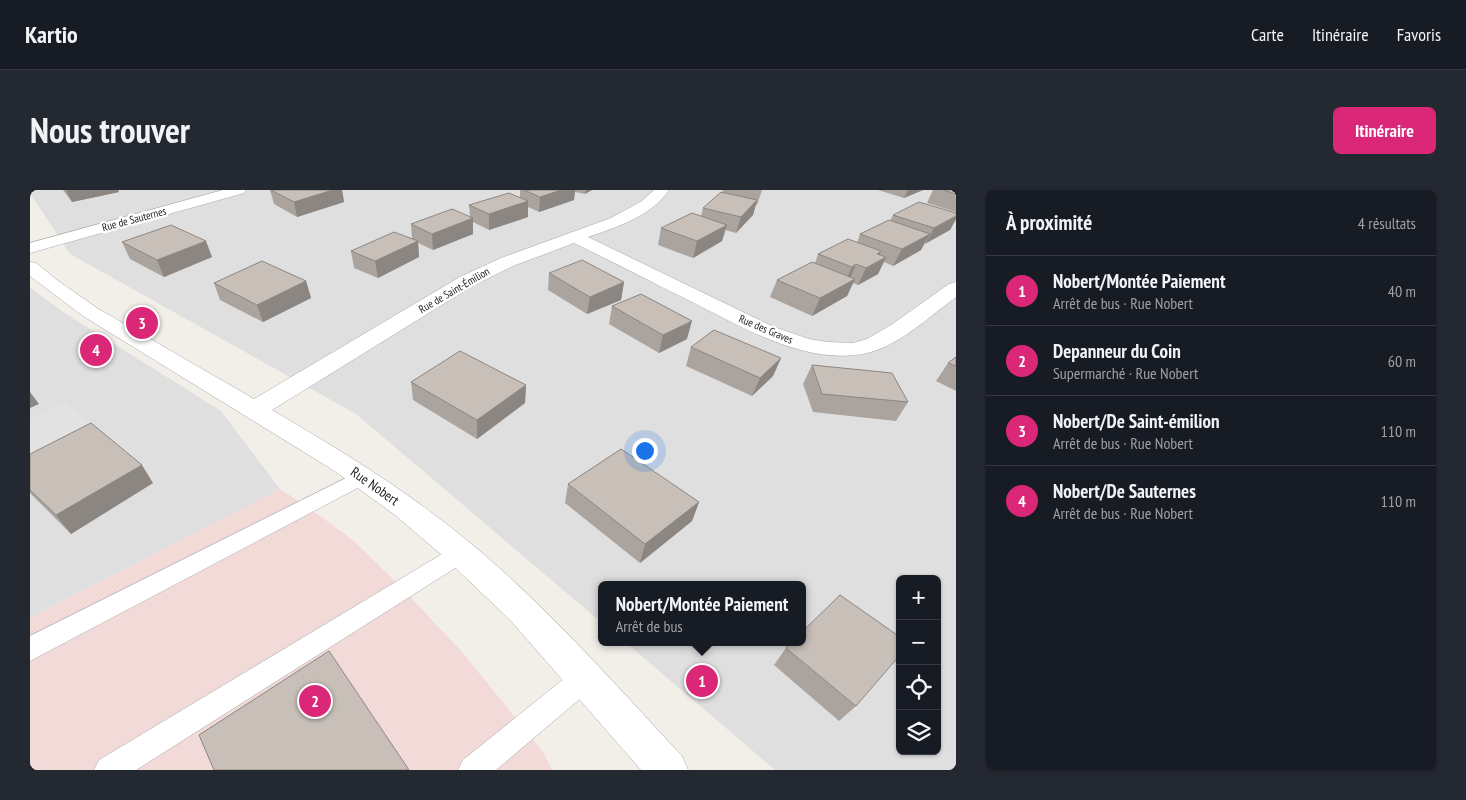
<!DOCTYPE html>
<html lang="fr">
<head>
<meta charset="utf-8">
<style>
  body { margin:0; font-family:"PT Sans Narrow",sans-serif; background:#242831; color:#f1f3f6 }
  .controls { position:absolute; right:15px; bottom:15px; display:grid; overflow:hidden; border-radius:8px; box-shadow:0 1px 4px #0004 }
  .controls button { width:45px; height:45px; display:grid; place-items:center; padding:0; border:0; border-bottom:1px solid #363941; background:#171b24; color:#f1f3f6; font:25px sans-serif }
  .you { position:absolute; left:614px; top:260px; width:18px; height:18px; margin:-12px; border:4px solid #fff; border-radius:50%; background:#1a73e8; box-shadow:0 0 0 8px #1a73e833 }
  .badge { display:grid; place-items:center; width:32px; height:32px; border-radius:50%; background:#db2777; color:#fff; font-size:16px; font-weight:700 }
  .pin { position:absolute; translate:-50% -50%; border:2px solid #fff; box-shadow:0 1px 5px #0006 }
  .popup { position:absolute; left:568px; top:391px; width:208px; height:65px; box-sizing:border-box; display:grid; place-content:center; border-radius:8px; background:#171b24; filter:drop-shadow(0 1px 4px #0005); font-size:16px; white-space:nowrap; color:#9ea1a6 }
  .popup b { font-size:19px; color:#f1f3f6 }
  .popup::after { content:''; position:absolute; left:50%; top:100%; margin-left:-10px; border:10px solid transparent; border-top-color:#171b24 }
  .list { margin:0; padding:0; list-style:none }
  h2 { display:flex; justify-content:space-between; align-items:center; height:65px; margin:0; padding:0 20px; font-size:21px }
  h2 small { font-size:16px; font-weight:400; color:#9ea1a6 }
  .list li { display:grid; grid-template-columns:32px 1fr auto; gap:15px; align-items:center; box-sizing:border-box; height:70px; padding:0 20px; border-top:1px solid #363941 }
  .list b { display:block; font-size:19px; white-space:nowrap }
  .list p { margin:0; font-size:16px; white-space:nowrap; color:#9ea1a6 }
  .list em { font-size:16px; font-style:normal; color:#9ea1a6 }
  .icon { flex:none; width:28px; height:28px; fill:none; stroke:currentColor; stroke-width:2; stroke-linecap:round; stroke-linejoin:round }
  .map { position:relative; flex:none; width:926px; height:580px; overflow:hidden; border-radius:8px }
  header { display:flex; align-items:center; gap:30px; box-sizing:border-box; height:70px; padding:0 25px; background:#171b24; border-bottom:1px solid #363941 }
  header strong { font-size:24px }
  nav { display:flex; gap:28px; margin-inline-start:auto; font-size:18px }
  .intro { display:flex; align-items:center; justify-content:space-between; box-sizing:border-box; height:120px; padding:0 30px }
  h1 { margin:0; font-size:35px }
  .button { padding:12px 22px; border-radius:8px; background:#db2777; color:#fff; font-size:18px; font-weight:700 }
  main { display:flex; gap:30px; padding:0 30px }
  aside { flex:1; background:#171b24; border-radius:8px; box-shadow:0 1px 4px #0004 }
  .map>svg:first-child { display:block }
</style>
</head>
<body>
<header>
<strong>Kartio</strong>
<nav><a>Carte</a><a>Itinéraire</a><a>Favoris</a></nav>
</header>
<div class="intro"><h1>Nous trouver</h1><a class="button">Itinéraire</a></div>
<main>
<div class="map">
<svg width="926" height="580" viewBox="0 0 926 580">
  <rect width="100%" height="100%" fill="#f2efe9"/>
  <!-- residential -->
  <g fill="#e0dfdf" fill-rule="evenodd">
    <path d="M0 0H926V580H745L595 452H772V395H572V433L326 224 40 64 0 3ZM870 389H907V561H870Z"/>
    <path d="M0 98 36 124 191 221 250 299 0 428Z"/>
  </g>
  <!-- commercial -->
  <path fill="#f2dad9" d="M250 299 282 320 324 351 368 394 432 462 514 563 522 580H0V428Z"/>
  <!-- parking -->
  <path fill="#e2e2e2" d="M34 212 77 246 0 288V229Z"/>
  <g fill="none" stroke-linecap="round" stroke-linejoin="round">
    <!-- lane casing -->
    <g stroke="#a9a9a9" stroke-width="1">
      <g id="lane">
        <path d="M332 280 339 282 342 287 339 292 0 471V446Z"/>
        <path d="M430 355 438 358 441 364 438 370 106 580H64L69 570 422 358Z"/>
        <path d="M555 475 564 479 568 488 564 497 466 580H428L433 570 546 479Z"/>
      </g>
    </g>
    <!-- street casing -->
    <g stroke="#a9a9a9" stroke-width="1">
      <g id="street">
        <path d="M193 0H216L214 3 0 63V53Z"/>
        <path d="M624 0H639C621 26 587 37 558 47L744 137 779 149 798 152 823 153 837 149 861 135 919 94 926 92V107C900 126 872 153 841 162 779 179 709 135 656 109 618 90 581 71 544 53L483 76 444 95 242 220C308 259 373 298 433 347 513 412 582 491 652 566L658 580H611L482 432 413 366 365 325 303 280 53 126 0 86V72L6 73 27 90 67 118 224 209 430 87 471 68 581 28 612 11Z"/>
      </g>
    </g>
    <!-- lane -->
    <use href="#lane" fill="#fff" fill-rule="evenodd"/>
    <!-- street -->
    <use href="#street" fill="#fff" fill-rule="evenodd"/>
  </g>
  <!-- wall -->
  <g fill="#aba49e">
    <path d="M33 0H88L89 2 42 12Z"/>
    <path d="M240 0H312L314 12 267 27 244 14Z"/>
    <path d="M490 0H562L555 4 545 2 544 10 509 22 498 17V27L459 40 443 32V44L403 60 388 53 389 67 348 88 324 78 321 61 382 48 381 34 440 27 439 15 490 8Z"/>
    <path d="M693 0H732L727 15H726L723 25 706 43 695 40 692 51 663 68 628 55 631 38 671 26 673 18 693 2Z"/>
    <path d="M848 0H893L874 8Z"/>
    <path d="M903 0H926V22L897 13Z"/>
    <path d="M926 23V29L920 40 894 53 891 60 863 76 854 72 848 84 828 95 823 93 817 106 782 126 740 107 747 90 785 73 788 64 827 53 830 44 860 31 863 25Z"/>
    <path d="M92 52 182 67 134 87 100 69Z"/>
    <path d="M519 83 594 92 591 110 557 124 518 100Z"/>
    <path d="M276 91 281 108 233 132 190 110 184 93Z"/>
    <path d="M582 116 657 149 629 163 579 134Z"/>
    <path d="M661 157 751 168 743 186 722 206 656 176Z"/>
    <path d="M926 167V201L906 191 918 173Z"/>
    <path d="M782 175 878 212 866 231 783 222 773 194Z"/>
    <path d="M381 192 496 195 495 213 447 249 383 210Z"/>
    <path d="M0 264 123 293 41 344 0 303Z"/>
    <path d="M538 294 669 312 662 331 610 373 535 313Z"/>
    <path d="M756 458 826 516 809 531 744 475Z"/>
  </g>
  <!-- shaded-wall -->
  <g fill="#8b8681">
    <path d="M36 0H88L89 2 42 12Z"/>
    <path d="M303 0H312L314 12 267 27 264 12Z"/>
    <path d="M531 0H545L544 10 509 22 510 7Z"/>
    <path d="M556 0H562L555 4Z"/>
    <path d="M878 0H893L874 8Z"/>
    <path d="M727 10 723 25 706 43 711 27Z"/>
    <path d="M498 11V27L459 40V24Z"/>
    <path d="M926 26V29L920 40 895 54 904 38Z"/>
    <path d="M443 28V44L403 60 402 44Z"/>
    <path d="M697 35 692 51 663 68 667 51Z"/>
    <path d="M900 44 891 60 863 76 872 59Z"/>
    <path d="M176 51 182 67 134 87 127 70Z"/>
    <path d="M388 51 389 67 348 88 345 71Z"/>
    <path d="M851 61 845 73 856 67 848 84 828 95 836 78 847 64Z"/>
    <path d="M826 74 819 91 814 94 822 77Z"/>
    <path d="M825 89 817 106 782 126 790 108Z"/>
    <path d="M276 91 281 108 233 132 227 115Z"/>
    <path d="M594 92 591 110 557 124 560 107Z"/>
    <path d="M662 131 657 149 629 163 633 145Z"/>
    <path d="M751 168 743 186 722 206 730 188Z"/>
    <path d="M496 195 495 213 447 249V230Z"/>
    <path d="M0 202 9 214 0 218Z"/>
    <path d="M112 275 123 293 41 344 26 325Z"/>
    <path d="M669 312 662 331 610 373 615 354Z"/>
  </g>
  <!-- building -->
  <g fill="#c7bfb8" stroke="#8b8681">
    <path d="M241 0H303L264 12Z"/>
    <path d="M494 0H531L510 7Z"/>
    <path d="M913 0H926V4Z"/>
    <path d="M691 2 727 10 711 27 673 18Z"/>
    <path d="M479 3 498 11 459 24 439 15Z"/>
    <path d="M889 12 926 23V26L904 38 863 25Z"/>
    <path d="M422 19 443 28 402 44 381 34Z"/>
    <path d="M662 23 697 35 667 51 631 38Z"/>
    <path d="M859 30 900 44 872 59 830 44Z"/>
    <path d="M141 35 176 51 127 70 92 52Z"/>
    <path d="M364 42 388 51 345 71 321 61Z"/>
    <path d="M818 49 851 61 847 64 856 67 836 78 826 74 822 77 788 64Z"/>
    <path d="M552 70 594 92 560 107 519 83Z"/>
    <path d="M232 71 276 91 227 115 184 93Z"/>
    <path d="M782 72 825 89 790 108 747 90Z"/>
    <path d="M611 104 662 131 633 145 582 116Z"/>
    <path d="M684 140 751 168 730 188 661 157Z"/>
    <path d="M430 161 496 195 447 230 381 192Z"/>
    <path d="M926 167V176L918 173Z"/>
    <path d="M782 175 862 183 878 212 792 204Z"/>
    <path d="M61 233 112 275 26 325 0 300V264Z"/>
    <path d="M591 259 669 312 615 354 538 294Z"/>
    <path d="M810 405 870 447V465L826 516 756 458 762 452H772V442Z"/>
    <path d="M299 461 379 580H184L169 545Z"/>
  </g>
  <g text-anchor="middle" dominant-baseline="central" stroke-width="4.5" stroke-linejoin="round" paint-order="stroke">
    <!-- far-street labels -->
    <g font-size="11" fill="#222" stroke="#fff">
      <text transform="translate(104 29) rotate(-15)">Rue de Sauternes</text>
      <text transform="translate(424 100) rotate(-30)">Rue de Saint-Émilion</text>
      <text transform="translate(736 139) rotate(23)">Rue des Graves</text>
    </g>
    <!-- street labels -->
    <g font-size="14" fill="#222" stroke="#fff">
      <text transform="translate(345 296) rotate(35)">Rue Nobert</text>
    </g>
  </g>
</svg>
<div class="controls">
<button>+</button>
<button>−</button>
<button><svg class="icon" aria-label="locate" viewBox="0 0 24 24"><circle cx="12" cy="12" r="6"/><path d="M12 2v4M12 18v4M2 12h4M18 12h4"/></svg></button>
<button><svg class="icon" aria-label="layers" viewBox="0 0 24 24"><path d="M12 4l9 5-9 5-9-5zM3 14l9 5 9-5"/></svg></button>
</div>
<div class="you"></div>
<div class="pin badge" style="left:672px;top:491px">1</div>
<div class="popup"><b>Nobert/Montée Paiement</b>Arrêt de bus</div>
<div class="pin badge" style="left:285px;top:511px">2</div>
<div class="pin badge" style="left:112px;top:133px">3</div>
<div class="pin badge" style="left:66px;top:160px">4</div>
</div>
<aside>
<h2>À proximité<small>4 résultats</small></h2>
<ul class="list">
<li><span class="badge">1</span><div><b>Nobert/Montée Paiement</b><p>Arrêt de bus · Rue Nobert</p></div><em>40 m</em></li>
<li><span class="badge">2</span><div><b>Depanneur du Coin</b><p>Supermarché · Rue Nobert</p></div><em>60 m</em></li>
<li><span class="badge">3</span><div><b>Nobert/De Saint-émilion</b><p>Arrêt de bus · Rue Nobert</p></div><em>110 m</em></li>
<li><span class="badge">4</span><div><b>Nobert/De Sauternes</b><p>Arrêt de bus · Rue Nobert</p></div><em>110 m</em></li>
</ul>
</aside>
</main>
</body>
</html>
